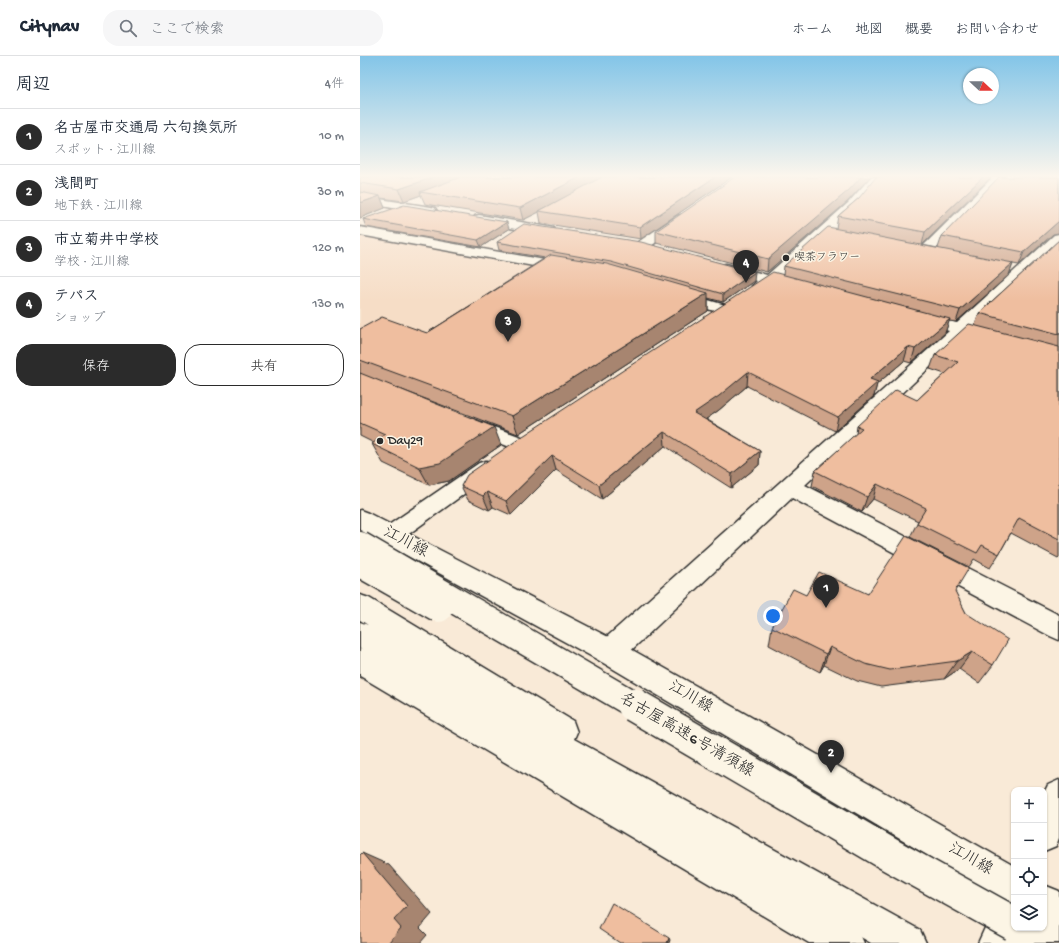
<!DOCTYPE html>
<html lang="ja">
<head>
<meta charset="utf-8">
<style>
  body { margin:0; font-family:"Gochi Hand","Klee One",sans-serif; background:#f6f6f7; color:#1f2937 }
  .controls { position:absolute; right:12px; bottom:12px; display:grid; overflow:hidden; border-radius:8px; box-shadow:0 1px 3px #0004 }
  .controls button { width:36px; height:36px; display:grid; place-items:center; padding:0; border:0; border-bottom:1px solid #e0e1e3; background:#fff; color:#1f2937; font:20px sans-serif }
  .compass { position:absolute; left:603px; top:12px; width:36px; height:36px; border-radius:50%; background:#fff; box-shadow:0 1px 3px #0004; rotate:112deg }
  .you { position:absolute; left:413px; top:560px; width:14px; height:14px; margin:-10px; border:3px solid #fff; border-radius:50%; background:#1a73e8; box-shadow:0 0 0 6px #1a73e833 }
  .badge { display:grid; place-items:center; width:26px; height:26px; border-radius:50%; background:#2b2b2b; color:#fff; font-size:13px; font-weight:700 }
  .pin { position:absolute; translate:-50% -33px; filter:drop-shadow(0 1px 2px #0008) }
  .pin::after { content:''; position:absolute; top:21px; width:14px; height:12px; background:inherit; clip-path:polygon(0 0,100% 0,50% 100%) }
  .list { margin:0; padding:0; list-style:none }
  h2 { display:flex; justify-content:space-between; align-items:center; height:52px; margin:0; padding:0 16px; font-size:17px }
  h2 small { font-size:13px; font-weight:400; color:#747a83 }
  .list li { display:grid; grid-template-columns:26px 1fr auto; gap:12px; align-items:center; box-sizing:border-box; height:56px; padding:0 16px; border-top:1px solid #e0e1e3 }
  .list b { display:block; font-size:15px; white-space:nowrap }
  .list p { margin:0; font-size:13px; white-space:nowrap; color:#747a83 }
  .list em { font-size:13px; font-style:normal; color:#747a83 }
  .actions { display:flex; gap:8px; padding:12px 16px }
  .actions a { flex:1; padding:9px 0; border:1px solid #2b2b2b; border-radius:16px; text-align:center; font-size:14px; color:#2b2b2b }
  .actions .main { background:#2b2b2b; color:#fff }
  .icon { flex:none; width:22px; height:22px; fill:none; stroke:currentColor; stroke-width:2; stroke-linecap:round; stroke-linejoin:round }
  .map { position:relative; flex:none; width:699px; height:887px; overflow:hidden }
  header { display:flex; align-items:center; gap:24px; box-sizing:border-box; height:56px; padding:0 20px; background:#fff; border-bottom:1px solid #e0e1e3 }
  header strong { font-size:19px }
  nav { display:flex; gap:22px; margin-inline-start:auto; font-size:14px }
  .search { width:280px; height:36px; background:#f6f6f7; display:flex; align-items:center; gap:10px; box-sizing:border-box; padding:0 14px; border-radius:16px; color:#747a83; font-size:15px }
  main { display:flex }
  aside { flex:1; background:#fff }
  .map>svg:first-child { display:block }
</style>
</head>
<body>
<header>
<strong>Citynav</strong>
<div class="search"><svg class="icon" aria-label="search" viewBox="0 0 24 24"><circle cx="10" cy="10" r="6"/><path d="M15 15l6 6"/></svg>ここで検索</div>
<nav><a>ホーム</a><a>地図</a><a>概要</a><a>お問い合わせ</a></nav>
</header>
<main>
<aside>
<h2>周辺<small>4件</small></h2>
<ul class="list">
<li><span class="badge">1</span><div><b>名古屋市交通局 六句換気所</b><p>スポット · 江川線</p></div><em>10 m</em></li>
<li><span class="badge">2</span><div><b>浅間町</b><p>地下鉄 · 江川線</p></div><em>30 m</em></li>
<li><span class="badge">3</span><div><b>市立菊井中学校</b><p>学校 · 江川線</p></div><em>120 m</em></li>
<li><span class="badge">4</span><div><b>テパス</b><p>ショップ</p></div><em>130 m</em></li>
</ul>
<div class="actions"><a class="main">保存</a><a>共有</a></div>
</aside>
<div class="map">
<svg width="699" height="887" viewBox="0 0 699 887">
  <rect width="100%" height="100%" fill="#f9ead7"/>
  <filter id="ink" filterUnits="userSpaceOnUse"><feTurbulence type="fractalNoise" baseFrequency=".025" numOctaves="2"/><feDisplacementMap in="SourceGraphic" scale="8" xChannelSelector="R" yChannelSelector="G"/><feConvolveMatrix kernelMatrix="1 2 1 2 8 2 1 2 1" color-interpolation-filters="sRGB"/></filter>
  <g filter="url(#ink)">
    <!-- built -->
    <path fill="#f6ddc6" d="M0 177 248 222 159 376 147 377 0 317Z"/>
    <g fill="none" stroke-linecap="round" stroke-linejoin="round">
      <!-- minor casing -->
      <g stroke="#2b2b2b" stroke-width="3">
        <g id="minor">
          <path d="M511 121H521L496 153 420 222 438 227 440 230 438 233 433 234 411 229C405 232 401 235 394 233L392 230 397 225 361 215 359 212 361 209 366 208 407 219 488 147Z"/>
          <path d="M633 121H644L570 199H560L558 196 560 193Z"/>
          <path d="M0 140 71 151 75 152 77 155 75 158 71 159 0 146Z"/>
          <path d="M119 159 190 171 194 172 196 175 194 178 190 179 115 166 113 163 115 160Z"/>
          <path d="M321 159 325 160 327 163 325 166 288 192H278L276 189 278 186 317 160Z"/>
          <path d="M0 171 207 208 212 209 214 212 212 215 207 216 0 179Z"/>
          <path d="M699 178V189L612 271 636 278 638 281 636 284 630 286 604 279 445 429 699 559V584L690 580 432 442 260 605 250 609 240 605 236 596 240 587 589 275 553 265 551 262 553 259 559 257 597 267 694 179Z"/>
          <path d="M320 236 369 250 372 253 369 256 364 258 315 243 313 240 315 237Z"/>
          <path d="M109 362 167 383 170 388 167 393 160 395 102 372 99 368 102 364Z"/>
          <path d="M126 405 133 407 136 412 133 417 39 485 0 504V483L23 473 119 407Z"/>
        </g>
      </g>
      <!-- major casing -->
      <g stroke="#2b2b2b" stroke-width="3">
        <g id="major">
          <path d="M0 454 8 457 260 587 654 810V848L641 843 240 605 0 474Z"/>
          <path d="M0 592 10 596 498 874 504 887H449L0 620Z"/>
          <path d="M684 829 699 835V873L684 867Z"/>
        </g>
      </g>
      <!-- highway casing -->
      <g stroke="#2b2b2b" stroke-width="3">
        <g id="highway">
          <path d="M0 539 9 542 213 665 217 676 214 683 560 874 566 887H511L0 592V566L8 569 0 564Z"/>
          <path d="M699 724V782L696 790 684 795V737L688 729Z"/>
          <path d="M653 834 654 872H684V864L699 872V887H618L640 839Z"/>
        </g>
      </g>
      <!-- minor -->
      <use href="#minor" fill="#fcf5e5" fill-rule="evenodd"/>
      <!-- major -->
      <use href="#major" fill="#fcf5e5" fill-rule="evenodd"/>
      <!-- highway -->
      <use href="#highway" fill="#fcf5e5" fill-rule="evenodd"/>
      <!-- highway-bridge-far1 casing -->
      <g stroke="#2b2b2b" stroke-width="29" stroke-linecap="butt">
        <g id="highway-bridge-far1">
          <path d="M0 489 276 650"/>
          <path d="M0 508 79 553"/>
        </g>
      </g>
      <!-- highway-bridge casing -->
      <g stroke="#2b2b2b" stroke-width="36" stroke-linecap="butt">
        <path id="highway-bridge" d="M274 649 532 800 654 868"/>
      </g>
      <!-- highway-bridge-far1 -->
      <use href="#highway-bridge-far1" stroke="#fcf5e5" stroke-width="26"/>
      <!-- highway-bridge -->
      <use href="#highway-bridge" stroke="#fcf5e5" stroke-width="33"/>
    </g>
    <!-- wall -->
    <g fill="#cea389" stroke="#2b2b2b">
      <path d="M0 121H372L281 183 181 167 179 156 163 164 65 148 61 139 44 145 21 142 25 152 0 162Z"/>
      <path d="M631 121 562 189 578 192 582 180 693 178 659 209 653 208 649 219 596 266 589 265 585 277 551 307 544 305 517 328 514 340 475 375 387 330 359 354 346 363 400 395 399 409 371 432 305 390 242 443 196 414 151 459 133 451 129 454 108 444 101 430 423 219 424 210 476 172 478 160 499 142Z"/>
      <path d="M487 146 407 216 296 187V175Z"/>
      <path d="M3 163 149 173 121 191 6 171Z"/>
      <path d="M699 184V501L698 502 651 477 639 498 630 512 614 503 609 511 550 481 558 465 513 443 502 456 452 430 455 415 496 378 497 370 557 344 585 318 570 313 575 299 615 269 619 257Z"/>
      <path d="M137 186 394 225 363 246 348 242V255L158 378 42 334 141 389 89 425 69 429 23 407 12 388 14 387 0 380V273L67 277 185 202 139 194Z"/>
      <path d="M595 536 633 609 619 627 599 613 584 623 521 631 497 625 464 609 460 616 409 589 412 571 446 539 508 538Z"/>
    </g>
    <!-- shaded-wall -->
    <g fill="#a7856f" stroke="#2b2b2b">
      <path d="M74 121H108L60 136 61 139 44 145 39 133Z"/>
      <path d="M220 121H244L179 155V156L163 164 160 152Z"/>
      <path d="M355 121H372L281 183 280 171Z"/>
      <path d="M501 121H510L487 146 407 216 408 203Z"/>
      <path d="M623 121H631L562 189 565 176Z"/>
      <path d="M20 140 25 152 0 162V147Z"/>
      <path d="M699 165V177L693 178 659 209 664 196Z"/>
      <path d="M147 166 149 173 121 191 118 184Z"/>
      <path d="M653 207 649 219 596 266 600 254Z"/>
      <path d="M395 216 394 225 363 246V238Z"/>
      <path d="M348 237V255L158 378 152 360Z"/>
      <path d="M590 263 585 277 551 307 555 293Z"/>
      <path d="M548 291 544 305 517 328 514 340 475 375 478 361 510 323Z"/>
      <path d="M388 316 387 330 359 354 335 371 334 357Z"/>
      <path d="M134 371 141 389 89 425 69 429 59 411Z"/>
      <path d="M304 376 305 390 242 443 239 429Z"/>
      <path d="M400 395 399 409 371 432 372 418Z"/>
      <path d="M192 400 196 414 151 459 146 445Z"/>
      <path d="M517 428 513 443 502 456 507 441Z"/>
      <path d="M127 436 133 451 129 454 123 440Z"/>
      <path d="M470 591 464 609 460 616 466 598Z"/>
      <path d="M612 596 599 613 584 623 597 605Z"/>
      <path d="M2 797 29 809 72 858 60 872 67 879 60 887H28L34 864Z"/>
      <path d="M309 882 310 884 309 887H307Z"/>
    </g>
    <!-- building -->
    <g fill="#efbe9f" stroke="#2b2b2b">
      <path d="M0 121H74L39 133 0 127Z"/>
      <path d="M101 121H220L160 152 60 136Z"/>
      <path d="M242 121H355L280 171 179 155Z"/>
      <path d="M375 121H501L489 134 408 203 296 175Z"/>
      <path d="M516 121H623L565 176 478 160 499 142Z"/>
      <path d="M639 121H699V165L664 196 582 180Z"/>
      <path d="M0 136 20 140 0 147Z"/>
      <path d="M44 149 147 166 118 184 3 163Z"/>
      <path d="M164 168 281 186 395 216 363 238 251 206 137 186Z"/>
      <path d="M468 171 653 207 600 254 424 210Z"/>
      <path d="M699 184V278L619 257Z"/>
      <path d="M191 199 247 208 348 237 152 360 0 304V273L22 261 67 277Z"/>
      <path d="M413 216 590 263 555 293 548 291 510 323 518 326 478 361 388 316 359 340 334 357 400 395 372 418 304 376 239 429 192 400 146 445 127 436 123 440 101 430 107 419 163 380Z"/>
      <path d="M609 268 699 291V483L659 462 639 498 622 489 617 497 557 467 566 452 517 428 507 441 455 415 502 372 497 370 536 334 557 344 598 306 575 299Z"/>
      <path d="M0 317 134 371 80 407 59 411 12 388 25 378 0 367Z"/>
      <path d="M546 480 609 512 595 535 606 557 648 584 633 609 612 596 597 605 530 614 505 608 470 591 466 598 412 571 433 533 446 539 459 516 508 538Z"/>
      <path d="M2 797 47 850 34 864 41 872 28 887H0V799Z"/>
      <path d="M252 847 309 882 307 887H260L239 873Z"/>
    </g>
  </g>
  <!-- sky -->
  <linearGradient id="sky" x2="0" y2="1"><stop stop-color="#83c5e8"/><stop offset="0.49" stop-color="#fcf6ed"/><stop offset="1" stop-color="#fcf6ed" stop-opacity="0"/></linearGradient>
  <rect width="699" height="245" fill="url(#sky)"/>
  <!-- markers -->
  <g fill="#2b2b2b" stroke="#fcf5e5" stroke-width="1.5">
    <circle cx="426" cy="202" r="4"/>
    <circle cx="20" cy="385" r="4"/>
  </g>
  <g text-anchor="middle" dominant-baseline="central" stroke-width="3" stroke-linejoin="round" paint-order="stroke">
    <!-- far-poi labels -->
    <g font-size="11" fill="#2b2b2b" stroke="#fcf5e5" text-anchor="start">
      <text x="434" y="202">喫茶フラワー</text>
    </g>
    <!-- poi labels -->
    <g font-size="13" fill="#2b2b2b" stroke="#fcf5e5" text-anchor="start">
      <text x="28" y="385">Day29</text>
    </g>
    <!-- near-street labels -->
    <g font-size="16" fill="#2b2b2b" stroke="#fcf5e5">
      <text transform="translate(45 487) rotate(28)">江川線</text>
      <text transform="translate(330 642) rotate(30)">江川線</text>
      <text transform="translate(326 680) rotate(30)">名古屋高速6号清須線</text>
      <text transform="translate(610 804) rotate(30)">江川線</text>
    </g>
  </g>
</svg>
<div class="controls">
<button>+</button>
<button>−</button>
<button><svg class="icon" aria-label="locate" viewBox="0 0 24 24"><circle cx="12" cy="12" r="6"/><path d="M12 2v4M12 18v4M2 12h4M18 12h4"/></svg></button>
<button><svg class="icon" aria-label="layers" viewBox="0 0 24 24"><path d="M12 4l9 5-9 5-9-5zM3 14l9 5 9-5"/></svg></button>
</div>
<svg class="compass" viewBox="-18 -18 36 36"><path d="M0-13l5 13h-10z" fill="#e53935"/><path d="M0 13l5-13h-10z" fill="#747a83"/></svg>
<div class="you"></div>
<div class="pin badge" style="left:466px;top:552px">1</div>
<div class="pin badge" style="left:471px;top:717px">2</div>
<div class="pin badge" style="left:148px;top:286px">3</div>
<div class="pin badge" style="left:386px;top:227px">4</div>
</div>
</main>
</body>
</html>
